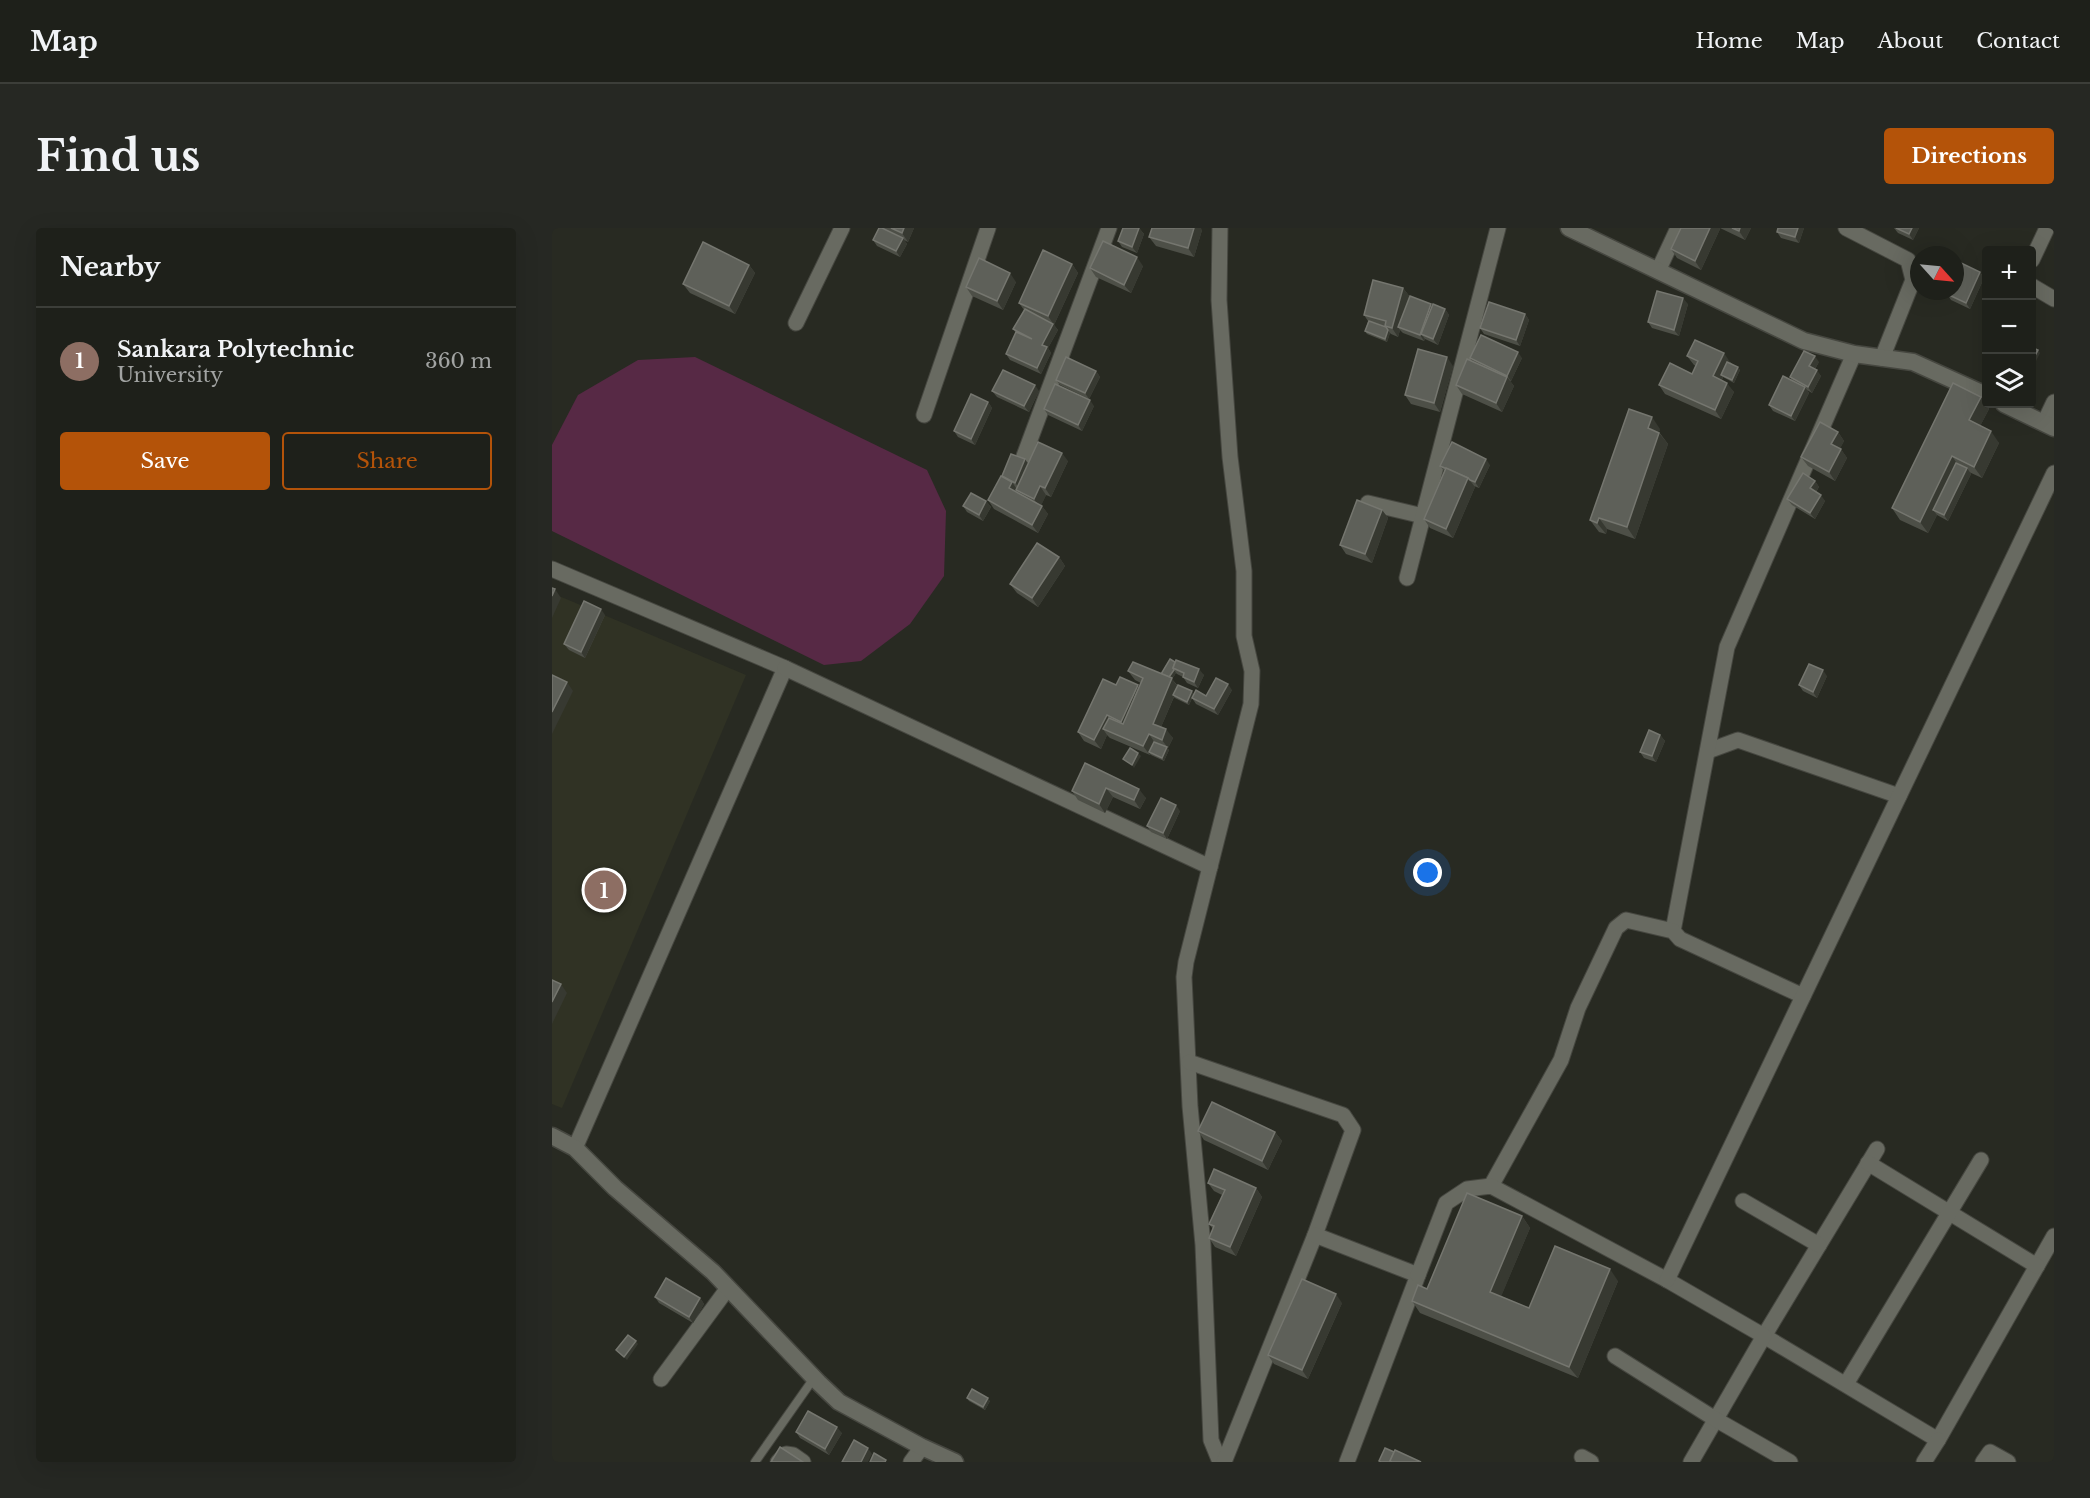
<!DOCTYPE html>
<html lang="en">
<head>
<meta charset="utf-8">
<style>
  body { margin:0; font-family:"Libre Baskerville",serif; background:#262823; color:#f1f3f6 }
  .controls { position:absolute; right:18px; top:18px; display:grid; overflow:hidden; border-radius:6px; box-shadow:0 6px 24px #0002 }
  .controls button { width:54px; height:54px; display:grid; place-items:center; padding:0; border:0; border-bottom:2px solid #3c3e39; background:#1e201a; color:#f1f3f6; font:30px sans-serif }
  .compass { position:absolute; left:1358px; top:18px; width:54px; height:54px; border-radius:50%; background:#1e201a; box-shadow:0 6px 24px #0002; rotate:117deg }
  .you { position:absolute; left:876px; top:645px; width:21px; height:21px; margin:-15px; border:4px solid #fff; border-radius:50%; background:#1a73e8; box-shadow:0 0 0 9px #1a73e833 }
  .badge { display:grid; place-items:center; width:39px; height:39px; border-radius:50%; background:#b45309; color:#fff; font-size:20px; font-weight:700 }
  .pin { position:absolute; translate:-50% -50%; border:3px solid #fff; box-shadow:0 2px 6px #0006 }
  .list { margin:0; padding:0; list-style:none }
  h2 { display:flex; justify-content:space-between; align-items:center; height:78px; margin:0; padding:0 24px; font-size:26px }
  h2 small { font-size:20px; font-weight:400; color:#a1a3a2 }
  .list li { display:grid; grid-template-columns:39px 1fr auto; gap:18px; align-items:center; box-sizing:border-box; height:108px; padding:0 24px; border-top:2px solid #3c3e39 }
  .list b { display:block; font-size:22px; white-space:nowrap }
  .list p { margin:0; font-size:20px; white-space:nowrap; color:#a1a3a2 }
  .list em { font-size:20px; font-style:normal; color:#a1a3a2 }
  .actions { display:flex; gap:12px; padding:18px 24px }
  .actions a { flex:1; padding:14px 0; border:2px solid #b45309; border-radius:6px; text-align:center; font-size:21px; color:#b45309 }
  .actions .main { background:#b45309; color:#fff }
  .icon { flex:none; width:33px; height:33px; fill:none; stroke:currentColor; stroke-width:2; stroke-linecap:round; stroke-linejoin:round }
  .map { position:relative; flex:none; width:1502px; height:1234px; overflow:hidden; border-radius:6px }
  header { display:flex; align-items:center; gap:36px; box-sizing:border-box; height:84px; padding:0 30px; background:#1e201a; border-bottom:2px solid #3c3e39 }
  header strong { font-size:28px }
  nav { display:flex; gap:33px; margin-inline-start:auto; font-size:21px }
  .intro { display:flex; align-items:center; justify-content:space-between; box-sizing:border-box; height:144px; padding:0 36px }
  h1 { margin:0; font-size:42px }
  .button { padding:15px 27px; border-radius:6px; background:#b45309; color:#fff; font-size:21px; font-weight:700 }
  main { display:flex; gap:36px; padding:0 36px }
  aside { flex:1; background:#1e201a; border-radius:6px; box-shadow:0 6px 24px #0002 }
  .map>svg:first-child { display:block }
</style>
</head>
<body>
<header>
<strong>Map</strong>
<nav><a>Home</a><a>Map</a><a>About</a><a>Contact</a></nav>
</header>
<div class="intro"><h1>Find us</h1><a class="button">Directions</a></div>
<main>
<aside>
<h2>Nearby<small></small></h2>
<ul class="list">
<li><span class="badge" style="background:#8d6e63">1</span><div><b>Sankara Polytechnic</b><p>University</p></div><em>360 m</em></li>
</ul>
<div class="actions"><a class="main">Save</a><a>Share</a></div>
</aside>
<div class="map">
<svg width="1502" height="1234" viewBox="0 0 1502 1234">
  <rect width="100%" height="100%" fill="#282a22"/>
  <!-- built -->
  <path fill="#303224" d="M0 365 194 447 10 880 0 876Z"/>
  <!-- pitch -->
  <path fill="#572945" d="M143 129 375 242 394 283 392 348 358 396 309 433 272 437 0 303V217L26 167 86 132Z"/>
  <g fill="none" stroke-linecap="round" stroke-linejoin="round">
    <!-- service casing -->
    <g stroke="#464740" stroke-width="10">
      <path id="service" d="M203 1234 262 1150"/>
    </g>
    <!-- minor casing -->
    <g stroke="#464740" stroke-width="17">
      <g id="minor">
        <path d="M668 0 667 72 678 229 692 343V408L700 443 699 476 634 734 632 749 638 878 651 1017 659 1212 668 1234"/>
        <path d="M1294 0 1356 32 1361 52 1330 130"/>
        <path d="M1480 32 1495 0"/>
        <path d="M1106 43 1126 0"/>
        <path d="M1480 58 1502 71"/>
        <path d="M244 95 290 0"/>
        <path d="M372 187 436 0"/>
        <path d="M1492 195 1502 174"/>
        <path d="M472 228 557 0"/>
        <path d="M816 275 871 288"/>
        <path d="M0 341 233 440 23 920"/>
        <path d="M855 350 946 0"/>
        <path d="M233 440 658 639"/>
        <path d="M1156 523 1186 512 1347 568"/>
        <path d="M1121 703 1175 419 1302 126"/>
        <path d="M637 834 791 887 801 902 763 1007 672 1234"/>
        <path d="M1325 921 1212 1108 1386 1212 1502 1008"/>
        <path d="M1316 935 1485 1038"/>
        <path d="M939 958 1009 832 1026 780 1064 700 1074 692 1121 703 1128 711 1251 768"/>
        <path d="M1191 973 1267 1017"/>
        <path d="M763 1007 866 1047 795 1234"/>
        <path d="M866 1047 894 975 915 961 939 958 1115 1052 1212 1108 1139 1234"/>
        <path d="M1115 1052 1502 245"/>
        <path d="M1063 1128 1163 1191 1238 1234"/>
        <path d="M109 1151 176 1060"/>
        <path d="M1294 1156 1429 932"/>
        <path d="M1030 1229 1039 1234"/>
        <path d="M226 1234 234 1226 241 1227 251 1234"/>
        <path d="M359 1234 370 1219"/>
        <path d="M1372 1234 1386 1212"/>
        <path d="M1431 1234 1438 1224 1456 1234"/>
      </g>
    </g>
    <!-- tertiary casing -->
    <g stroke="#464740" stroke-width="19">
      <path id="tertiary" d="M0 908 23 920 63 960 161 1044 267 1155 287 1174 370 1219 403 1234"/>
    </g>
    <!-- secondary casing -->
    <g stroke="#464740" stroke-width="19">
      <g id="secondary">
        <path d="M1017 0 1252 113 1302 126 1361 134 1434 167"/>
        <path d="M1452 176 1502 200"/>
      </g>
    </g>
    <!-- service -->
    <use href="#service" stroke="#686a61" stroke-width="8"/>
    <!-- minor -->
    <use href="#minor" stroke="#686a61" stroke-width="15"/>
    <!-- tertiary -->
    <use href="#tertiary" stroke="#686a61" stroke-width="16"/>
    <!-- secondary -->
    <use href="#secondary" stroke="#686a61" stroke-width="16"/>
  </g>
  <!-- wall -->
  <g fill="#4d4f47">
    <path d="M326 0H362L356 14 352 12 355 16 348 29 325 18 321 12 327 0Z"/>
    <path d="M587 0 592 6 585 25 570 19 566 13Z"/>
    <path d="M1129 0H1167L1168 1 1149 42 1125 30 1119 21Z"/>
    <path d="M1168 0H1199L1193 12Z"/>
    <path d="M1252 0 1247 15 1229 10 1225 4Z"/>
    <path d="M1342 0H1367L1361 12 1346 5Z"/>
    <path d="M650 2 642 29 604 18 597 9Z"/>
    <path d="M520 36 526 45 502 97 506 102 496 120 499 125 489 146 458 132 454 126 464 105 461 101 472 82 467 75Z"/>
    <path d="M197 37 203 45 183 86 138 65 131 56Z"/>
    <path d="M591 38 579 65 544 49 538 40Z"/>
    <path d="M1428 44 1432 50 1418 81 1399 72 1395 66Z"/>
    <path d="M464 54 451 82 420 68 414 59Z"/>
    <path d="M851 60 858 69 879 76 880 78 893 81 897 87 886 117 873 111 872 113 851 105 848 102 846 109 839 106 838 105 835 114 815 106 813 103 816 93 812 87Z"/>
    <path d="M1136 76 1127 108 1100 100 1096 94Z"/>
    <path d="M973 86 977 92 968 118 932 106 928 100Z"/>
    <path d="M1135 128 1178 134 1188 142 1182 155 1171 149 1170 152 1182 164 1169 191 1113 166 1107 157 1140 146 1144 138 1142 137Z"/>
    <path d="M918 130H970L959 153H958L962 158 950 184 910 166 904 157 920 133Z"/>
    <path d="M1267 134 1263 141 1269 148 1260 165 1255 162 1257 165 1243 193 1221 183 1217 177 1240 153 1238 149Z"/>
    <path d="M901 138 888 184 859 176 853 167Z"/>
    <path d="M544 143 548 149 537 171 508 157 504 152Z"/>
    <path d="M440 163H487L477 184 445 169Z"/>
    <path d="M1429 169 1437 181 1428 198 1447 215 1430 250 1417 244 1419 246 1396 293 1385 287 1376 305 1348 292 1340 280Z"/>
    <path d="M436 174 440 180 423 217 406 209 402 203Z"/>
    <path d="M542 178 530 203 496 187 492 181Z"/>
    <path d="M1108 201 1107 204 1116 216 1083 311 1055 301 1054 306 1047 304 1038 292Z"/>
    <path d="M1286 204 1292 213 1288 220 1295 230 1283 253 1256 238 1249 229Z"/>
    <path d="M516 233 499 269 494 267 489 277 496 286 486 305 442 281 436 272 476 236Z"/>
    <path d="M938 237 927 260 922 258 923 259 901 310 878 300 872 291 892 243 888 238Z"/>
    <path d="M1263 253 1267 259 1264 264 1273 273 1263 291 1240 277 1235 271Z"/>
    <path d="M434 273 439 279 431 293 415 284 411 278Z"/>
    <path d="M830 282 836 290 820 335 794 326 788 317Z"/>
    <path d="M507 329 513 338 486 379 465 365 458 356Z"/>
    <path d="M53 387 33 430 17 422 12 416Z"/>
    <path d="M618 431 652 447 646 460 635 455 631 449 625 446 624 445 620 451 626 458 642 466 637 477 623 470 622 469 609 499 621 510 616 520H615L617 522 612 533 599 527 598 526V527L558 510 555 507 549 521 532 513 526 504 564 457 587 459 589 455 583 452 576 443 609 446Z"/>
    <path d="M1275 448 1265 470 1251 463 1247 457Z"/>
    <path d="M680 462 666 487 644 476 640 470Z"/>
    <path d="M1108 507 1113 513 1104 534 1092 530 1088 524Z"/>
    <path d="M533 535 594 570 588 581 561 569 553 585 526 572 520 563Z"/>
    <path d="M628 583 615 611 599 604 595 598Z"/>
    <path d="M646 903 723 904 730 913 716 942 652 912Z"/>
    <path d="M656 955 704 960 710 969 684 1028 663 1019 657 1010 661 1001 657 996 670 967 662 963Z"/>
    <path d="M970 988 978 1000 949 1068 977 1080 1066 1053 1026 1150 868 1085 860 1073Z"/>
    <path d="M103 1069 148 1070 152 1076 141 1095 107 1075Z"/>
    <path d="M790 1075 756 1151 722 1136 716 1127Z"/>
    <path d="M415 1170 438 1173 433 1182 417 1173Z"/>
    <path d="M244 1204 290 1205 277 1227 248 1210Z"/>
  </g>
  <!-- shaded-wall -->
  <g fill="#373931">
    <path d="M352 0H362L356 14 350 5Z"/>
    <path d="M587 0 592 6 585 25 580 19Z"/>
    <path d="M642 0H649L650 2 642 29 636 20Z"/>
    <path d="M1158 0H1167L1168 1 1149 42 1143 33Z"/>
    <path d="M1188 0H1199L1193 12 1187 3Z"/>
    <path d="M1246 0H1252L1247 15 1243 9Z"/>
    <path d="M1360 0H1367L1361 12 1357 6Z"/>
    <path d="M351 10 355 16 348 29 344 23Z"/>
    <path d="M585 29 591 38 579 65 572 57Z"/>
    <path d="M520 36 526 45 502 97 496 88Z"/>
    <path d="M197 37 203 45 183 86 177 78Z"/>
    <path d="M1428 44 1432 50 1418 81 1414 75Z"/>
    <path d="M458 45 464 54 451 82 445 73Z"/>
    <path d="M851 60 858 69 846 99 848 102 846 109 840 100Z"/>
    <path d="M1131 70 1136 76 1127 108 1122 102Z"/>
    <path d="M879 76 884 82 869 106 873 111 872 113 868 107Z"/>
    <path d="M893 81 897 87 886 117 881 111Z"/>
    <path d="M973 86 977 92 968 118 964 112Z"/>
    <path d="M501 96 506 102 496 120 499 125 489 146 485 140 490 117Z"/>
    <path d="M836 102 838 105 835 114 833 111Z"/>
    <path d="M1486 122 1488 125 1481 139 1479 135Z"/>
    <path d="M966 124 970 130 959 153 955 148Z"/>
    <path d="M1172 125 1178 134 1172 148 1169 147 1171 149 1167 157 1161 148Z"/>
    <path d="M1263 128 1267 134 1261 144 1257 138Z"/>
    <path d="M895 129 901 138 888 184 882 175Z"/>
    <path d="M1186 139 1188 142 1182 155 1180 152Z"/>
    <path d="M1265 142 1269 148 1260 165 1256 159Z"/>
    <path d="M544 143 548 149 537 171 533 165Z"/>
    <path d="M955 149 962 158 950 184 944 175Z"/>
    <path d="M1175 155 1182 164 1169 191 1163 182Z"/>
    <path d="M483 157 487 163 477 184 472 178Z"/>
    <path d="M1253 159 1257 165 1243 193 1239 188Z"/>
    <path d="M1429 169 1437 181 1425 204 1417 192Z"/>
    <path d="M538 172 542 178 530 203 526 197Z"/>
    <path d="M436 174 440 180 423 217 419 211Z"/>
    <path d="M1100 189 1108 201 1104 212 1096 200Z"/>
    <path d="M1439 203 1447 215 1430 250 1422 239Z"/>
    <path d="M1286 204 1292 213 1286 225 1279 216Z"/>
    <path d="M1107 205 1116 216 1083 311 1075 299Z"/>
    <path d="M1289 221 1295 230 1283 253 1277 244Z"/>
    <path d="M510 225 516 233 499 269 493 260Z"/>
    <path d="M1400 228 1408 240 1381 282 1385 287 1376 305 1368 294Z"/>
    <path d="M473 231 477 237 468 260 463 255Z"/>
    <path d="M934 231 938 237 927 260 923 254Z"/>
    <path d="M1415 240 1419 246 1396 293 1392 287Z"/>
    <path d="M916 250 923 259 901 310 894 301Z"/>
    <path d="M1263 253 1267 259 1262 266 1258 260Z"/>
    <path d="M460 254 466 263 464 262 465 265 457 260Z"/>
    <path d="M488 258 494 267 488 280 482 271Z"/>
    <path d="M1269 267 1273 273 1263 291 1258 285Z"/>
    <path d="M434 273 439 279 431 293 427 287Z"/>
    <path d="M490 278 496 286 486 305 480 297Z"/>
    <path d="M830 282 836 290 820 335 813 326Z"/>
    <path d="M1047 290 1055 301 1054 306 1045 295Z"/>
    <path d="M507 329 513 338 486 379 480 370Z"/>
    <path d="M3 361 9 370 0 390V368Z"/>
    <path d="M49 381 53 387 33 430 29 424Z"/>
    <path d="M647 441 652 447 646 460 642 454Z"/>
    <path d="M622 442 624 445 620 451 626 459 607 504 601 496 617 450Z"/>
    <path d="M1271 442 1275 448 1265 470 1261 464Z"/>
    <path d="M15 454 21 463 0 506V484Z"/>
    <path d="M676 456 680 462 666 487 662 481Z"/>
    <path d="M586 457 593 466 575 502 569 494Z"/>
    <path d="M640 463 642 466 637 477 635 474Z"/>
    <path d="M555 487 561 496 551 501 555 507 549 521 542 512Z"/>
    <path d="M614 501 621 510 616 520 610 512Z"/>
    <path d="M597 506 603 515 597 524 598 526V527L591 518Z"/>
    <path d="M1108 507 1113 513 1104 534 1100 528Z"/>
    <path d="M615 519 617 522 612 533 610 530Z"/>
    <path d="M586 525 589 528 582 540 580 537Z"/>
    <path d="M554 560 561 569 553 585 547 576Z"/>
    <path d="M587 561 594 570 588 581 582 572Z"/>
    <path d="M624 577 628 583 615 611 611 605Z"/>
    <path d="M9 756 15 765 0 796V774Z"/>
    <path d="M723 904 730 913 716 942 710 933Z"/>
    <path d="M704 960 710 969 684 1028 678 1019Z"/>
    <path d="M970 988 978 1000 946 1076 938 1064Z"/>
    <path d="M1058 1041 1066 1053 1026 1150 1017 1139Z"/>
    <path d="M784 1066 790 1075 756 1151 750 1142Z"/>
    <path d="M148 1070 152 1076 141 1095 137 1089Z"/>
    <path d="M84 1113 86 1116 75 1132 72 1129Z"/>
    <path d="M436 1170 438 1173 433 1182 431 1179Z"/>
    <path d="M285 1199 290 1205 277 1227 273 1221Z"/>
    <path d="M316 1220 320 1226 316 1234H309Z"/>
  </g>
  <!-- building -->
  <g fill="#5e6059" stroke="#75766f" stroke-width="1.5">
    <path d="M327 0H330L351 10 344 23 321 12Z"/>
    <path d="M339 0H352L350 5Z"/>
    <path d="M571 0H587L580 19 566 13Z"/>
    <path d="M600 0H642L636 20 597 9Z"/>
    <path d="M1129 0H1158L1143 33 1119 21Z"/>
    <path d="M1180 0H1188L1187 3Z"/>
    <path d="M1226 0H1246L1243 9 1225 4Z"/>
    <path d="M1344 0H1360L1357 6Z"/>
    <path d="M551 13 585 29 572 57 538 40Z"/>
    <path d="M151 14 197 37 177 78 131 56Z"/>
    <path d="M491 22 520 36 496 88 467 75Z"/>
    <path d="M427 30 458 45 445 73 414 59Z"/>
    <path d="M1409 35 1428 44 1414 75 1395 66 1396 63H1403V49Z"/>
    <path d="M821 52 851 60 840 100 833 98 834 93 812 87Z"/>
    <path d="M1105 63 1131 70 1122 102 1096 94Z"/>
    <path d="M858 68 879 76 868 107 846 99Z"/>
    <path d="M937 74 973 86 964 112 928 100Z"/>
    <path d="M881 76 893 81 881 111 869 106Z"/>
    <path d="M473 81 501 96 490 117 495 119 485 140 454 126 464 104 480 111 461 101Z"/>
    <path d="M817 93 834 99 836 102 833 111 813 103Z"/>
    <path d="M929 107 966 124 955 148 918 130Z"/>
    <path d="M1143 112 1172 125 1161 148 1175 155 1163 182 1107 157 1118 135 1140 146 1146 133 1135 128Z"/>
    <path d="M1479 119 1486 122 1479 135Z"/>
    <path d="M866 121 895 129 882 175 853 167Z"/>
    <path d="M1252 123 1263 128 1257 138 1265 142 1256 159 1238 149Z"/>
    <path d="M514 129 544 143 533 165 504 152Z"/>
    <path d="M915 131 955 149 944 175 904 157Z"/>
    <path d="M1175 134 1186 139 1180 152 1169 147Z"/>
    <path d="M451 142 483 157 472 178 440 163Z"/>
    <path d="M1231 148 1253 159 1239 188 1217 177Z"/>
    <path d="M1401 155 1429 169 1417 192 1439 203 1422 239 1400 228 1368 294 1340 280Z"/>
    <path d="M503 156 538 172 526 197 492 181Z"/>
    <path d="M419 166 436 174 419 211 402 203Z"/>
    <path d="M1077 181 1100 189 1096 200 1107 205 1075 299 1047 290 1045 295 1038 292Z"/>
    <path d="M1268 194 1286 204 1279 216 1289 221 1277 244 1249 229Z"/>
    <path d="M486 214 510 225 493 260 488 258 482 271 464 262Z"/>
    <path d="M900 214 934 231 923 254 918 252 916 250 888 238Z"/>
    <path d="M459 226 473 231 463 255 450 248Z"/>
    <path d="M1404 235 1415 240 1392 287 1381 282Z"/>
    <path d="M894 240 916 250 894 301 872 291Z"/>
    <path d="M1251 245 1263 253 1258 260 1269 267 1258 285 1235 271Z"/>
    <path d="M449 248 460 254 457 260 490 278 480 297 436 272Z"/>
    <path d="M419 265 434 273 427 287 411 278Z"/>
    <path d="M805 272 830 282 813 326 788 317Z"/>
    <path d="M485 315 507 329 480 370 458 356Z"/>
    <path d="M0 360 3 361 0 368Z"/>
    <path d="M32 373 49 381 29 424 12 416Z"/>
    <path d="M618 431 623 434 621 440 622 442 617 449 609 446Z"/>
    <path d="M624 432 647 441 642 454 631 449 632 445 621 440Z"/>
    <path d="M581 434 620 450 601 496 614 501 610 512 597 506 591 518 551 501 557 490 571 496 591 450 576 443Z"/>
    <path d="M1257 436 1271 442 1261 464 1247 457Z"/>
    <path d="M0 447 15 454 0 484Z"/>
    <path d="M568 449 586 457 569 494 555 487 542 512 526 504 551 451 564 457Z"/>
    <path d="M664 450 676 456 662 481 640 470 644 462 654 468Z"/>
    <path d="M626 457 640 463 635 474 621 467Z"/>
    <path d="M1097 502 1108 507 1100 528 1088 524Z"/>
    <path d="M602 514 615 519 610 530 597 524Z"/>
    <path d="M578 520 586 525 580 537 571 531Z"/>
    <path d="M533 535 587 561 582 572 554 560 547 576 520 563Z"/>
    <path d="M609 570 624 577 611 605 595 598Z"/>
    <path d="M0 752 9 756 0 774Z"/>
    <path d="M660 874 723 904 710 933 646 903Z"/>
    <path d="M662 941 704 960 678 1019 657 1010 662 998 657 996 673 962 656 955Z"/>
    <path d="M915 965 970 988 938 1064 977 1080 1003 1018 1058 1041 1017 1139 860 1073 866 1057 875 1061Z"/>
    <path d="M114 1050 148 1070 137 1089 103 1069Z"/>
    <path d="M750 1051 784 1066 750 1142 716 1127Z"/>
    <path d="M76 1107 84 1113 72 1129 64 1122Z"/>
    <path d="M420 1161 436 1170 431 1179 415 1170Z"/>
    <path d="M256 1183 285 1199 273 1221 244 1204Z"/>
    <path d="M302 1212 316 1220 309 1234H290Z"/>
    <path d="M228 1219 251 1234H219Z"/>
    <path d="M833 1220 842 1224 838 1233 839 1234H829L827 1233Z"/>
    <path d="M843 1222 869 1234H840L838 1233Z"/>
    <path d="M322 1225 334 1232 333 1234H318Z"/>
  </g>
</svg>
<div class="controls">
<button>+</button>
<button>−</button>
<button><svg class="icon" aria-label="layers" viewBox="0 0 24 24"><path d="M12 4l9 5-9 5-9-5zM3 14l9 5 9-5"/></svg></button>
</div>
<svg class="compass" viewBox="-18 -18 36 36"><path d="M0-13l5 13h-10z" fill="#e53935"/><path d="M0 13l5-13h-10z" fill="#a1a3a2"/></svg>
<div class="you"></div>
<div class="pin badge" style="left:52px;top:662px;background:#8d6e63">1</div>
</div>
</main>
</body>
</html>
